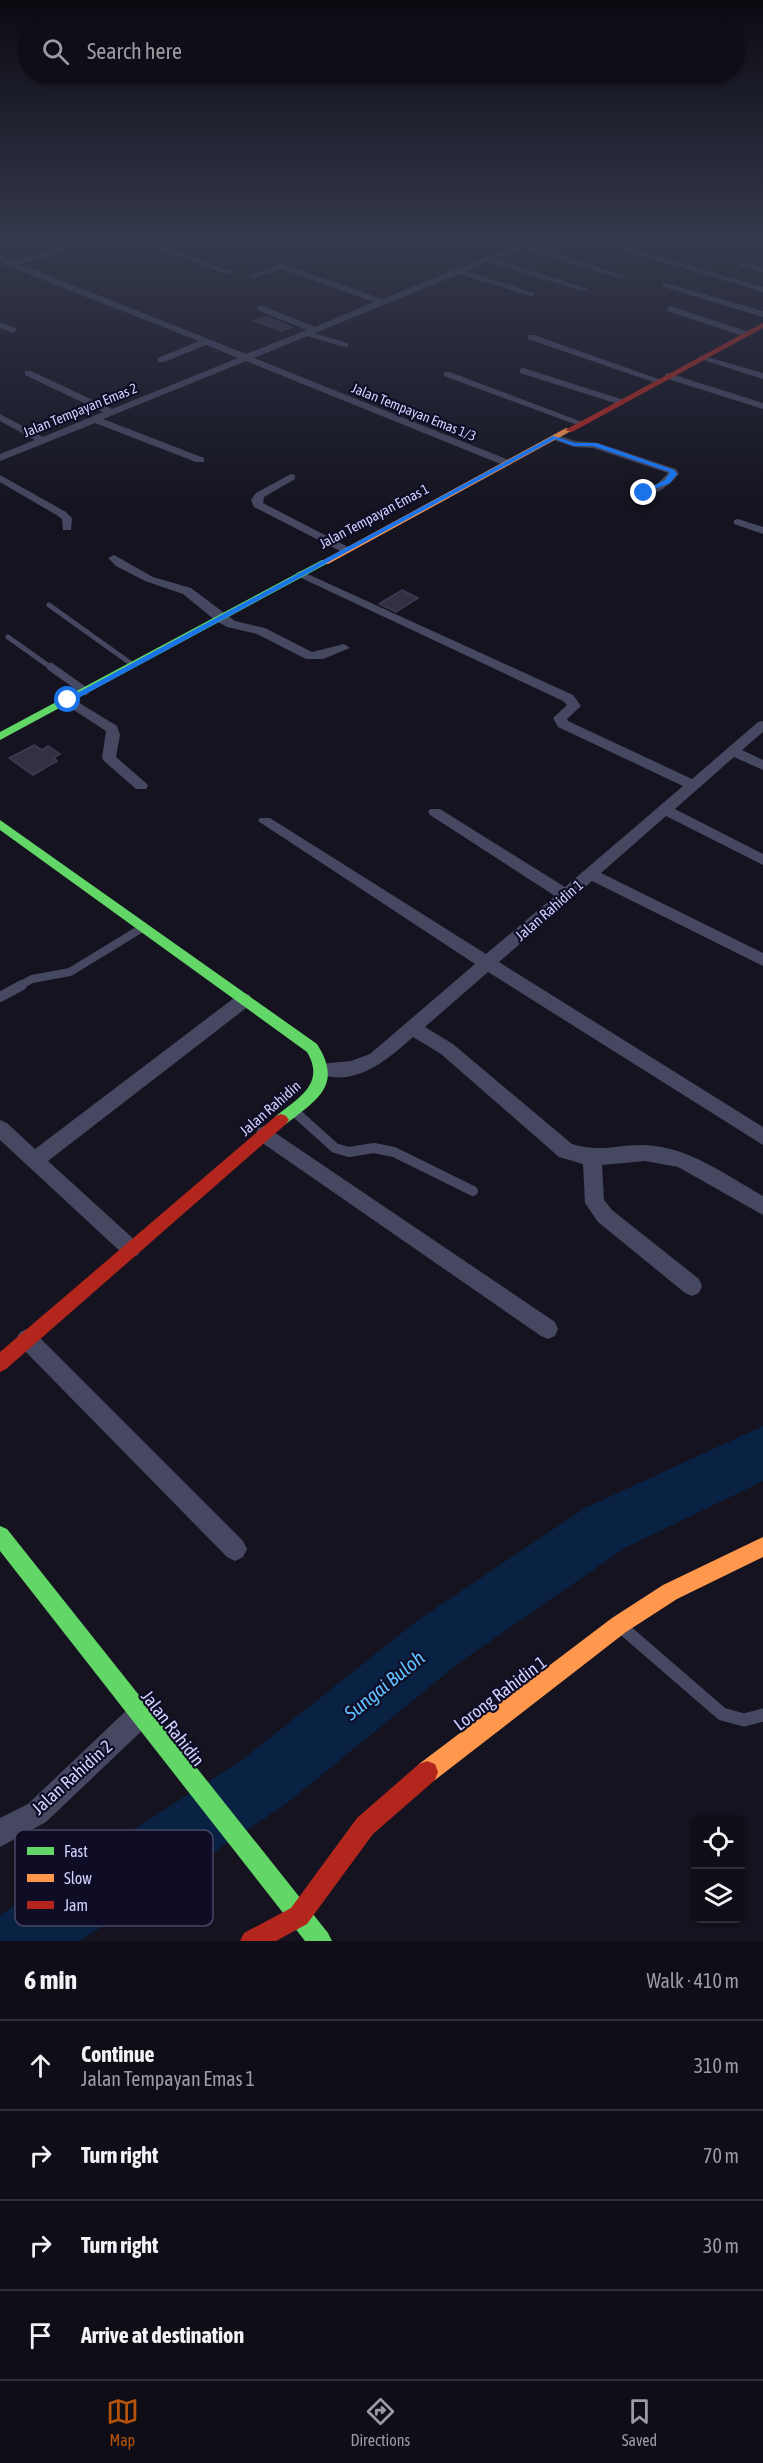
<!DOCTYPE html>
<html lang="en">
<head>
<meta charset="utf-8">
<style>
  body { margin:0; font-family:"Asap Condensed",sans-serif; background:#181720; color:#f1f3f6 }
  .controls { position:absolute; right:18px; bottom:18px; display:grid; overflow:hidden; border-radius:9px; box-shadow:0 2px 4px #0004 }
  .controls button { width:54px; height:54px; display:grid; place-items:center; padding:0; border:0; border-bottom:2px solid #2f2e36; background:#0f0e17; color:#f1f3f6; font:30px sans-serif }
  .stop { position:absolute; width:18px; height:18px; margin:-14px; border:4px solid #1a73e8; border-radius:50%; background:#fff }
  .stop.end { background:#1a73e8; border-color:#fff; box-shadow:0 2px 6px #0008 }
  .list { margin:0; padding:0; list-style:none }
  h2 { display:flex; justify-content:space-between; align-items:center; height:78px; margin:0; padding:0 24px; font-size:26px }
  h2 small { font-size:20px; font-weight:400; color:#9b9ca1 }
  .list li { display:grid; grid-template-columns:39px 1fr auto; gap:18px; align-items:center; box-sizing:border-box; height:90px; padding:0 24px; border-top:2px solid #2f2e36 }
  .list b { display:block; font-size:22px; white-space:nowrap }
  .list p { margin:0; font-size:20px; white-space:nowrap; color:#9b9ca1 }
  .list em { font-size:20px; font-style:normal; color:#9b9ca1 }
  .icon { flex:none; width:33px; height:33px; fill:none; stroke:currentColor; stroke-width:2; stroke-linecap:round; stroke-linejoin:round }
  .map { position:relative; flex:none; width:763px; height:1941px; overflow:hidden }
  .search { position:absolute; background:#0f0e17; box-shadow:0 2px 4px #0004; left:18px; right:18px; top:18px; height:66px; display:flex; align-items:center; gap:15px; box-sizing:border-box; padding:0 21px; border-radius:33px; color:#9b9ca1; font-size:22px }
  .sheet { height:438px; background:#0f0e17 }
  nav { display:flex; justify-content:space-around; align-items:center; box-sizing:border-box; height:84px; border-top:2px solid #2f2e36; background:#0f0e17; font-size:16px; color:#9b9ca1 }
  nav a { display:grid; justify-items:center; gap:3px }
  nav .on { color:#b45309 }
  .map>svg:first-child { display:block }
</style>
</head>
<body>
<div class="map">
<svg width="763" height="1941" viewBox="0 0 763 1941">
  <rect width="100%" height="100%" fill="#14131f"/>
  <g fill="none" stroke-linecap="round" stroke-linejoin="round">
    <!-- river -->
    <path fill="#092244" fill-rule="evenodd" d="M763 1426V1481L625 1548 460 1662 286 1804 80 1941H0V1915L242 1760 418 1620 585 1508Z"/>
  </g>
  <!-- building -->
  <g fill="#323041" stroke="#3e3c54" stroke-width="1.5">
    <path d="M266 317 292 327 281 331 254 321Z"/>
    <path d="M402 590 418 598 396 612 379 604Z"/>
    <path d="M34 745 42 750 48 746 60 754 54 758 57 761 33 775 9 758Z"/>
  </g>
  <g fill="none" stroke-linecap="round" stroke-linejoin="round">
    <!-- lane-far4 -->
    <g stroke="#464760" stroke-width="4.5">
      <path d="M741 264 763 270"/>
      <path d="M305 333 346 345"/>
    </g>
    <!-- lane-far3 -->
    <g stroke="#464760" stroke-width="5">
      <path d="M49 605 133 665"/>
      <path d="M8 637 53 669"/>
    </g>
    <!-- lane-far2 -->
    <g stroke="#464760" stroke-width="8">
      <path d="M51 667 85 691"/>
      <path d="M19 986 32 979 70 972 142 928"/>
    </g>
    <!-- lane-far1 -->
    <g stroke="#464760" stroke-width="10">
      <path d="M0 997 22 985"/>
      <path d="M295 1112 335 1148 349 1152 374 1148 394 1152 473 1191"/>
    </g>
    <!-- lane -->
    <path stroke="#464760" stroke-width="13" d="M626 1631 722 1714 744 1720 763 1715"/>
    <!-- street -->
    <g fill="#464760" fill-rule="evenodd">
      <path d="M93 239H104L20 264 246 354 307 330 257 310V306H263L315 327 374 302 282 269 252 278 248 276 282 264 382 299 509 248 483 239C494 239 507 246 517 244 525 243 531 239 541 239L529 245 628 277 621 279 522 248 495 259 589 289 582 291 488 262 466 271 534 293V297L459 274 254 358 511 461V465H503L246 361 103 419 204 458V462H196L95 423 0 461V454L35 440 0 421V414L43 437 103 412 25 375V371H31L112 409 238 358 206 345 164 362H158V358L199 341 7 266 0 261V256L13 261Z"/>
      <path d="M132 239H142L233 272 226 274Z"/>
      <path d="M249 239H260L278 246 274 248Z"/>
      <path d="M586 239H597L763 287V292Z"/>
      <path d="M666 283 763 311V317L663 287V283Z"/>
      <path d="M670 306 749 332 750 334 743 336 667 311 666 309Z"/>
      <path d="M0 322 16 328 17 330 13 333 0 328Z"/>
      <path d="M528 335H534L664 381 656 383 528 339Z"/>
      <path d="M700 355 763 373V379L700 359Z"/>
      <path d="M523 368 624 400 626 402 618 404 520 373V369Z"/>
      <path d="M444 372H450L585 423 577 425 444 376Z"/>
      <path d="M668 373 763 403V409L665 378V374Z"/>
      <path d="M555 434 575 441 598 443 676 469 679 474C670 485 655 497 640 495V491L658 483 668 473 593 448 574 447 551 439 550 437Z"/>
      <path d="M291 474 295 475V479L264 497 263 503 350 548V552H342L254 507 251 500 256 493Z"/>
      <path d="M0 475 66 512 72 518 71 530H63L62 519 58 516 0 482Z"/>
      <path d="M738 519 763 527V534L734 524V520Z"/>
      <path d="M114 555 153 577 191 588 235 621 265 628 312 652 344 644 350 648 323 659H306L257 634 227 627 216 621 183 594 145 581 116 566 108 558Z"/>
      <path d="M301 571 573 695 581 706 567 719 568 721 692 779 758 722 763 721V732L742 750 763 760V770L734 757 675 809 763 854V865L666 816 601 873 763 953V966L592 881 499 962 763 1127V1145L488 972 425 1027 453 1044 572 1144C602 1153 616 1144 645 1145 689 1147 726 1175 763 1196V1215L678 1167 645 1161 602 1165 604 1200 612 1210 699 1279 702 1286 699 1293 692 1296 685 1293 598 1222 585 1203 583 1164 559 1157 441 1054 413 1037C387 1060 357 1087 319 1074L316 1069 319 1064 351 1061 370 1054 475 964 258 821 260 818H270L486 954 555 896 430 815 428 812 430 809H440L565 887 683 786 558 727 553 718 567 705 563 701 297 576V572Z"/>
      <path d="M68 696 117 726 120 735 116 757 146 783 148 786 146 789H136L104 761 102 758 106 731 63 703 61 700 63 697Z"/>
      <path d="M244 993 250 995 252 1000 250 1005 48 1161 138 1243 141 1249 138 1255 131 1258 124 1255 0 1140V1120L7 1123 35 1149 238 995Z"/>
      <path d="M265 1126 555 1322 558 1329 555 1336 548 1339 541 1336 258 1140 256 1134 258 1128Z"/>
      <path d="M27 1329 34 1332 243 1541 247 1549 243 1557 235 1561 227 1557 20 1346 16 1339 20 1332Z"/>
      <path d="M140 1702 149 1706 153 1715 149 1724 46 1822 0 1847V1818L28 1804 131 1706Z"/>
    </g>
    <!-- fast -->
    <g fill="#63d668" fill-rule="evenodd">
      <path d="M322 560 330 562 0 740V732Z"/>
      <path d="M0 820 317 1044C343 1085 318 1099 286 1124L281 1126 276 1124 273 1120 276 1116C298 1098 326 1084 307 1052L0 830Z"/>
      <path d="M0 1526 7 1529 328 1933 332 1941H305L0 1551Z"/>
    </g>
    <!-- slow -->
    <g fill="#ff974d" fill-rule="evenodd">
      <path d="M566 428 573 430 328 564 320 562Z"/>
      <path d="M763 1537V1557L677 1599 626 1632 435 1780 427 1783 419 1780 416 1772 419 1764 612 1618 663 1585Z"/>
    </g>
    <!-- jam -->
    <g fill="#b3261e" fill-rule="evenodd">
      <path d="M763 323V328L572 432 565 430Z"/>
      <path d="M281 1114 286 1116 289 1120 286 1124 6 1369 0 1372V1352L276 1116Z"/>
      <path d="M427 1761 435 1764 438 1772 435 1780 373 1834 307 1924 276 1941H240L244 1933 291 1908 357 1818 419 1764Z"/>
    </g>
  </g>
  <!-- sky -->
  <linearGradient id="sky" x2="0" y2="1"><stop stop-color="#0b0a11"/><stop offset="0.47" stop-color="#34394d"/><stop offset="1" stop-color="#34394d" stop-opacity="0"/></linearGradient>
  <rect width="763" height="510" fill="url(#sky)"/>
  <!-- route -->
  <path fill="#1a73e8" d="M553 436 575 443H596L674 470 677 474 670 483 642 494V492L665 480 670 472 593 446H574L555 439 71 702 64 700Z"/>
  <g text-anchor="middle" dominant-baseline="central" stroke-width="4.5" stroke-linejoin="round" paint-order="stroke">
    <!-- far-street labels -->
    <g font-size="14" fill="#d2d0ff" stroke="#0f0d25">
      <text transform="translate(80 410) rotate(-22)">Jalan Tempayan Emas 2</text>
      <text transform="translate(414 412) rotate(22)">Jalan Tempayan Emas 1/3</text>
      <text transform="translate(374 516) rotate(-28)">Jalan Tempayan Emas 1</text>
    </g>
    <!-- street labels -->
    <g font-size="15" fill="#d2d0ff" stroke="#0f0d25">
      <text transform="translate(549 910) rotate(-41)">Jalan Rahidin 1</text>
      <text transform="translate(270 1108) rotate(-41)">Jalan Rahidin</text>
    </g>
    <!-- near-street labels -->
    <g font-size="18" fill="#d2d0ff" stroke="#0f0d25">
      <text transform="translate(500 1693) rotate(-37)">Lorong Rahidin 1</text>
      <text transform="translate(173 1728) rotate(52)">Jalan Rahidin</text>
      <text transform="translate(72 1777) rotate(-42)">Jalan Rahidin 2</text>
    </g>
    <!-- near-water labels -->
    <g font-size="20" font-style="italic" fill="#5ec0ff" stroke="#0f0d25">
      <text transform="translate(384 1685) rotate(-39)">Sungai Buloh</text>
    </g>
  </g>
  <!-- legend -->
  <rect x="15" y="1830" width="198" height="96" rx="9" fill="#0f0d25" stroke="#4a4866" stroke-width="1.5"/>
  <rect x="27" y="1847" width="27" height="8" fill="#63d668"/>
  <rect x="27" y="1874" width="27" height="8" fill="#ff974d"/>
  <rect x="27" y="1901" width="27" height="8" fill="#b3261e"/>
  <g font-size="16" fill="#d2d0ff">
    <text x="64" y="1857">Fast</text>
    <text x="64" y="1884">Slow</text>
    <text x="64" y="1911">Jam</text>
  </g>
</svg>
<div class="controls">
<button><svg class="icon" aria-label="locate" viewBox="0 0 24 24"><circle cx="12" cy="12" r="6"/><path d="M12 2v4M12 18v4M2 12h4M18 12h4"/></svg></button>
<button><svg class="icon" aria-label="layers" viewBox="0 0 24 24"><path d="M12 4l9 5-9 5-9-5zM3 14l9 5 9-5"/></svg></button>
</div>
<div class="stop" style="left:68px;top:700px"></div>
<div class="stop end" style="left:644px;top:493px"></div>
<div class="search"><svg class="icon" aria-label="search" viewBox="0 0 24 24"><circle cx="10" cy="10" r="6"/><path d="M15 15l6 6"/></svg>Search here</div>
</div>
<section class="sheet">
<h2>6 min<small>Walk · 410 m</small></h2>
<ul class="list">
<li><svg class="icon" aria-label="ahead" viewBox="0 0 24 24"><path d="M12 20V5M6 11l6-6 6 6"/></svg><div><b>Continue</b><p>Jalan Tempayan Emas 1</p></div><em>310 m</em></li>
<li><svg class="icon" aria-label="right" viewBox="0 0 24 24"><path d="M7 20v-9h11M14 6l5 5-5 5"/></svg><div><b>Turn right</b></div><em>70 m</em></li>
<li><svg class="icon" aria-label="right" viewBox="0 0 24 24"><path d="M7 20v-9h11M14 6l5 5-5 5"/></svg><div><b>Turn right</b></div><em>30 m</em></li>
<li><svg class="icon" aria-label="arrive" viewBox="0 0 24 24"><path d="M6 21V4h12l-3 4 3 4H6"/></svg><div><b>Arrive at destination</b></div></li>
</ul>
</section>
<nav>
<a class="on"><svg class="icon" aria-label="map" viewBox="0 0 24 24"><path d="M3 6l6-2 6 2 6-2v14l-6 2-6-2-6 2zM9 4v14M15 6v14"/></svg>Map</a>
<a><svg class="icon" aria-label="directions" viewBox="0 0 24 24"><path d="M12 3l9 9-9 9-9-9zM9 14v-3h6M13 9l2 2-2 2"/></svg>Directions</a>
<a><svg class="icon" aria-label="saved" viewBox="0 0 24 24"><path d="M7 4h10v16l-5-4-5 4z"/></svg>Saved</a>
</nav>
</body>
</html>
